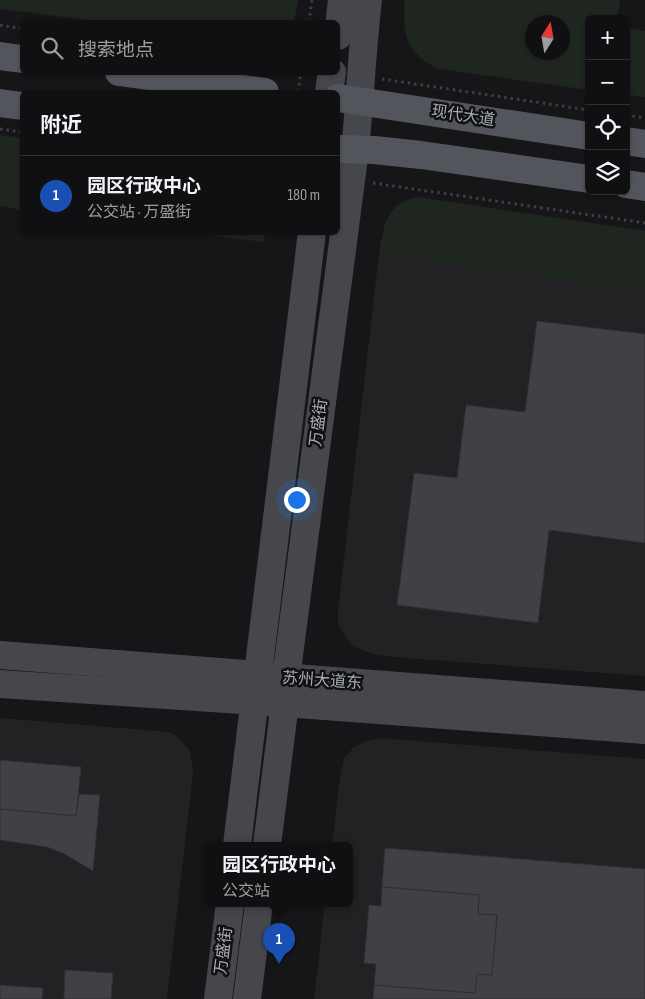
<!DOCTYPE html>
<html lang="zh">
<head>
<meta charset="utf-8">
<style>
  body { margin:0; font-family:"Sofia Sans Condensed","Noto Sans SC",sans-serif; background:#19191b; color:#f1f3f6 }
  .controls { position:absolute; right:15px; top:15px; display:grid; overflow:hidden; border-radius:8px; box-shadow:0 1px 4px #0004 }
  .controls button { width:45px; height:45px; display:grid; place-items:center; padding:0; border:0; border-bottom:1px solid #303032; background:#101012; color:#f1f3f6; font:25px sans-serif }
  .compass { position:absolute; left:525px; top:15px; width:45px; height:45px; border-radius:50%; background:#101012; box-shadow:0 1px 4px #0004; rotate:11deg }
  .you { position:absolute; left:296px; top:499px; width:18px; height:18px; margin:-12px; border:4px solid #fff; border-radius:50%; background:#1a73e8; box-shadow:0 0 0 8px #1a73e833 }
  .badge { display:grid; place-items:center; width:32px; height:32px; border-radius:50%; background:#f2b134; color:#fff; font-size:16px; font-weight:700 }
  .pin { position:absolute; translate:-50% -41px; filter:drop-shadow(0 1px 2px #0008) }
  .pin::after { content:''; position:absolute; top:26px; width:18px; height:15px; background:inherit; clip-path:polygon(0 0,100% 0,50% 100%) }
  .popup { position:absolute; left:205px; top:842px; width:148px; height:65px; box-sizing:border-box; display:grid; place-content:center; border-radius:8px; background:#101012; filter:drop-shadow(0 1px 4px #0005); font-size:16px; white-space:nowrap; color:#9c9d9f }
  .popup b { font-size:19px; color:#f1f3f6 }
  .popup::after { content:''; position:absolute; left:50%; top:100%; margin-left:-10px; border:10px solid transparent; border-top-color:#101012 }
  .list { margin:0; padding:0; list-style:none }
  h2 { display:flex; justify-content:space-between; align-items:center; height:65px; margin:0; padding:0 20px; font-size:21px }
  h2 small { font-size:16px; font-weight:400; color:#9c9d9f }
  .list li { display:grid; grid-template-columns:32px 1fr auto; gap:15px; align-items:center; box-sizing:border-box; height:80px; padding:0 20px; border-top:1px solid #303032 }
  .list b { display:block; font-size:19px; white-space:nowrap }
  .list p { margin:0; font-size:16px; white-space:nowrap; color:#9c9d9f }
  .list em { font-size:16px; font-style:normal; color:#9c9d9f }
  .icon { flex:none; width:28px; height:28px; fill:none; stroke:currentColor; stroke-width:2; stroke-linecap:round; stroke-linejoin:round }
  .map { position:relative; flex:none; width:645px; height:999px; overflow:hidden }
  .search { position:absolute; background:#101012; box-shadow:0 1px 4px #0004; left:20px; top:20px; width:320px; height:55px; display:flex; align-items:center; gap:12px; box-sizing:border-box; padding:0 18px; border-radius:8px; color:#9c9d9f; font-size:19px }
  .panel { position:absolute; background:#101012; box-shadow:0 1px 4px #0004; left:20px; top:90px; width:320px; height:145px; border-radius:8px }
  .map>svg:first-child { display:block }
</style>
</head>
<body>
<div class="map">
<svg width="645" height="999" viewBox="0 0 645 999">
  <rect width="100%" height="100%" fill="#161618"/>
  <!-- built -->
  <g fill="#222225">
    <path d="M379 254 645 293V676L393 657 373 654 359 649 350 643 338 624V611Z"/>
    <path d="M0 718 170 732 178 737 190 751 193 773 167 999H0Z"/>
    <path d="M380 738 645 759V999H314L325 903H349V845H332L340 777 344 759 353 748 366 741Z"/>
  </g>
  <!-- green -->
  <g fill="#1e261f" fill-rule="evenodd">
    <path d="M0 0H298L294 22H104L0 9Z"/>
    <path d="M405 0H620L617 19H589V90L439 69C406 53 402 35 405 0ZM562 22V52H532V22Z"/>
    <path d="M626 28 645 31V97L626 95Z"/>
    <path d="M0 135 22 138V210L0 206Z"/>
    <path d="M418 197 645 231V293L379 254C384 226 385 203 418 197Z"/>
    <path d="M191 233 265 232V233L264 242Z"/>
  </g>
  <!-- building -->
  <g fill="#404145" stroke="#303034">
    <path d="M537 321 645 334V543L549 530 538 623 397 605 414 473 457 478 466 405 525 412Z"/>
    <path d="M0 760 81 767 76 816 0 809Z"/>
    <path d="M79 794 100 795 93 871 63 853 47 847 0 840V809L76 816Z"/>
    <path d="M385 848 645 869V999H373L374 985 475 993 477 974 492 975 497 915 478 914 479 895 382 887Z"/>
    <path d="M382 887 479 895 478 914 497 915 492 975 477 974 475 993 374 985 376 964 364 963 369 905 381 906Z"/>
    <path d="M65 970 113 973 111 999H64Z"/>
    <path d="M0 985 43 988 42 999H0Z"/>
  </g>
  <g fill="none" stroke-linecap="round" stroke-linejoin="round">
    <!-- path -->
    <g stroke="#3d3f44" stroke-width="3" stroke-dasharray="2.5 4" stroke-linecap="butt">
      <path d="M309 22 312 0"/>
      <path d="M0 25 22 29"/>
      <path d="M382 79 589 110"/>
      <path d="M298 92 301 72"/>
      <path d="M626 115 645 118"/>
      <path d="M0 129 22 132"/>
      <path d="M373 183 645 223"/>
    </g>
    <!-- secondary -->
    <g stroke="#45474d" stroke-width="28">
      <path d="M338 36 342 0"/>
      <path d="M329 92 332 72"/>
      <path d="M0 655 645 705"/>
      <path d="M0 684 285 703 645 730"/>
      <path d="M237 845 312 232"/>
      <path d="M267 845 285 703 286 678 355 150C360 100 362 50 368 0"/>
      <path d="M218 999 230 903"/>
      <path d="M247 999 259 903"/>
    </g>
    <!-- primary -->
    <g stroke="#53555c" stroke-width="28">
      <path d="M0 56 22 59"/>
      <path d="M119 72 265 92"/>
      <path d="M338 98 589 136"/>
      <path d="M0 103 22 106"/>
      <path d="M626 141 645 144"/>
      <path d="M338 149 374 150 421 155 589 179"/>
      <path d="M626 184 645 187"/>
    </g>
  </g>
  <g text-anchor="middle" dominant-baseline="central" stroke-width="5" stroke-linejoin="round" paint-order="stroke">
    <!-- street labels -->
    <g font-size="16" fill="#a8adb8" stroke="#111113">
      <text transform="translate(463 116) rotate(9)">现代大道</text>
      <text transform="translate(319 423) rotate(-83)">万盛街</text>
      <text transform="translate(322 681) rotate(4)">苏州大道东</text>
      <text transform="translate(224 951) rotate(-83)">万盛街</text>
    </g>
  </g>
</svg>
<div class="controls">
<button>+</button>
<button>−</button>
<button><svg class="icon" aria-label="locate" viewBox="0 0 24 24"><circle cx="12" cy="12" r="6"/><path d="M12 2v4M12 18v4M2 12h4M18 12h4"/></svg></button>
<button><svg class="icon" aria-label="layers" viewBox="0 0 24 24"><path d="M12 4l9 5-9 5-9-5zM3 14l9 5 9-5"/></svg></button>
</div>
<svg class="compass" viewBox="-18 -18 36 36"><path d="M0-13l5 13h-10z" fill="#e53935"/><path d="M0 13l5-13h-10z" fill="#9c9d9f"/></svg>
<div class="you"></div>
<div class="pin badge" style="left:279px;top:964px;background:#1a4fb4">1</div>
<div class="popup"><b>园区行政中心</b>公交站</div>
<div class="search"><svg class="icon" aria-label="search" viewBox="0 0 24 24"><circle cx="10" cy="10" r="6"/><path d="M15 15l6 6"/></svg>搜索地点</div>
<section class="panel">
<h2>附近<small></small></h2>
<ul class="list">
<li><span class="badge" style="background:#1a4fb4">1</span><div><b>园区行政中心</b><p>公交站 · 万盛街</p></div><em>180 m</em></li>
</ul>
</section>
</div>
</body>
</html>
